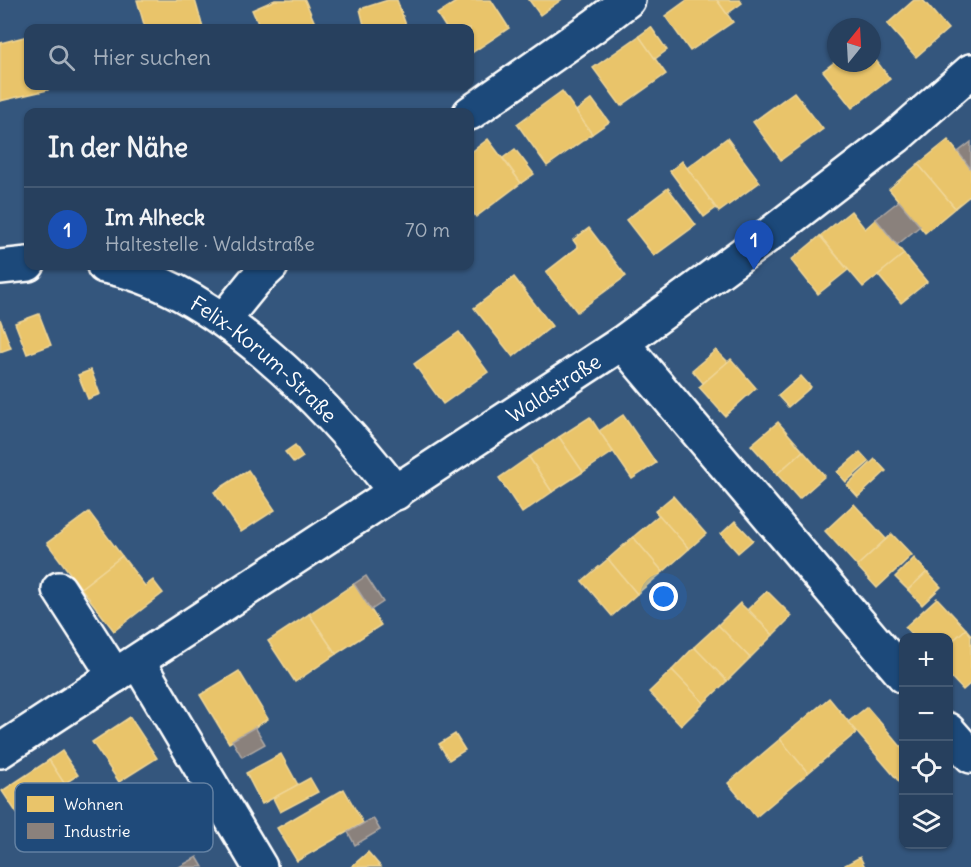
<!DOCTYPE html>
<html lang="de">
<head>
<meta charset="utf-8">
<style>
  body { margin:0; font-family:Delius,sans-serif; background:#2f4764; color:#f1f3f6 }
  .controls { position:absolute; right:18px; bottom:18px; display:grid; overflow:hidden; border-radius:12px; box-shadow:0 2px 4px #0004 }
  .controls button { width:54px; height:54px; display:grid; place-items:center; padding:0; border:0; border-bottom:2px solid #435973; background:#27405e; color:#f1f3f6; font:30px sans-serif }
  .compass { position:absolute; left:827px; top:18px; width:54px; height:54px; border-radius:50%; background:#27405e; box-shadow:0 2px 4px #0004; rotate:18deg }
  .you { position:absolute; left:664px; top:597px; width:21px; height:21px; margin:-15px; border:4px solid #fff; border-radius:50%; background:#1a73e8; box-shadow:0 0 0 9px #1a73e833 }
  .badge { display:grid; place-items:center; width:39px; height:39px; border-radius:50%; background:#8bbbb9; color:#fff; font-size:20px; font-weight:700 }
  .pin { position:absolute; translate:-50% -50px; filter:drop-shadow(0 2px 3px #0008) }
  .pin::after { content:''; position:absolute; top:32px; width:21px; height:18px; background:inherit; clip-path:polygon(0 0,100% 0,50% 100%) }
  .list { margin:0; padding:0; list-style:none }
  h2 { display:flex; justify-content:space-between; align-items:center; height:78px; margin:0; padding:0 24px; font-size:26px }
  h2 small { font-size:20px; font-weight:400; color:#a4afbc }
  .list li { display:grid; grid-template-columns:39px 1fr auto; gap:18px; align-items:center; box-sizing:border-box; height:84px; padding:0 24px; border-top:2px solid #435973 }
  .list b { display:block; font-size:22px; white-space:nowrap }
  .list p { margin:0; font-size:20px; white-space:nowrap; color:#a4afbc }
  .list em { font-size:20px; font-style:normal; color:#a4afbc }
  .icon { flex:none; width:33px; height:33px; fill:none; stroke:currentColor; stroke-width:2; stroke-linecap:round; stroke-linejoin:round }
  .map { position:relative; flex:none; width:971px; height:867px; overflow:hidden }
  .search { position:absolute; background:#27405e; box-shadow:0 2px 4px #0004; left:24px; top:24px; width:450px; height:66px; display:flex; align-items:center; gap:15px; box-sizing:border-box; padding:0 21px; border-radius:12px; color:#a4afbc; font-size:22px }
  .panel { position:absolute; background:#27405e; box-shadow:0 2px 4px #0004; left:24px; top:108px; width:450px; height:162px; border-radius:12px }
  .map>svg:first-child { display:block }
</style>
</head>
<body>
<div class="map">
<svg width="971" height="867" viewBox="0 0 971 867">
  <rect width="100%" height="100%" fill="#34567d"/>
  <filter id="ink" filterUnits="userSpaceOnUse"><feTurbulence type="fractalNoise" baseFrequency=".0167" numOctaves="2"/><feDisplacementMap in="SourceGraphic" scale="12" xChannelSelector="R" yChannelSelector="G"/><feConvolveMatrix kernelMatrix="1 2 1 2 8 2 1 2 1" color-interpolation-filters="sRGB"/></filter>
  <g filter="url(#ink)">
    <!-- homes -->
    <g fill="#e9c46a" stroke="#f0d697" stroke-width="1.5">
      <path d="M137 0H195L203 28H145Z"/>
      <path d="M275 0H305L317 28H260L252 10Z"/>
      <path d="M388 0H397L407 28H353L364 25 360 9Z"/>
      <path d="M459 0H491L509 28 470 54V28H446L437 14Z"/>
      <path d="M529 0H561L540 15Z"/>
      <path d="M687 0H717L733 22 690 51 665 16Z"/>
      <path d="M717 0H740L742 3 727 14Z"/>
      <path d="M914 0H923L948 29 916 57 887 24Z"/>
      <path d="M651 27 667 50 655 59 639 36Z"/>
      <path d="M28 36V86H47L48 90 0 101V43Z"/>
      <path d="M639 36 666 74 621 106 593 68Z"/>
      <path d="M872 55 890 79 852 108 823 71 836 61V63H872Z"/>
      <path d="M562 91 592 134 547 166 517 124Z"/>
      <path d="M794 92 823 129 781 160 753 122Z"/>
      <path d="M592 99 609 122 592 134 576 111Z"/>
      <path d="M727 138 760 182 719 212 687 168Z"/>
      <path d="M488 139 521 183 476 217 470 208V153Z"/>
      <path d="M948 140 971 169V195L955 208 918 164Z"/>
      <path d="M515 149 534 174 521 183 503 158Z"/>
      <path d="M682 161 716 208 704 217 670 171Z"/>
      <path d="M918 164 955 208 925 233 889 189Z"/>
      <path d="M668 188 696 225 654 256 626 220Z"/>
      <path d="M851 211 865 229 876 219 904 254 863 287 820 236Z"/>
      <path d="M589 228 626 276 577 312 546 272 578 247 573 240Z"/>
      <path d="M820 236 848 270 818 294 791 260Z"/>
      <path d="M904 254 927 282 901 303 878 275Z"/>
      <path d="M514 277 552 326 513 357 474 308Z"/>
      <path d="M39 314 51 345 27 354 15 323Z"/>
      <path d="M0 319 11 348 0 352Z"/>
      <path d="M459 332 488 372 443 404 414 364Z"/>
      <path d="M716 350 728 362 703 383 692 370Z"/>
      <path d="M731 359 756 388 725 416 699 387Z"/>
      <path d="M91 370 100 394 88 399 78 375Z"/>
      <path d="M801 376 811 387 788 407 778 396Z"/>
      <path d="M623 415 656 463 632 479 599 431Z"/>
      <path d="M590 417 613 452 583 472 559 437Z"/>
      <path d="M778 422 803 451 777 474 751 445Z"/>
      <path d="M559 437 583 472 552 492 529 457Z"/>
      <path d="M295 445 303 457 294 463 285 452Z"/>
      <path d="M803 451 825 476 799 499 777 474Z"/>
      <path d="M860 452 869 462 846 482 837 472Z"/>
      <path d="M529 457 552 492 522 513 499 478Z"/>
      <path d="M875 459 886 471 858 497 847 485Z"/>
      <path d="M248 470 275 510 241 532 214 492Z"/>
      <path d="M673 496 706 534 689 549 655 511Z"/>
      <path d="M854 504 886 539 857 566 825 531Z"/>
      <path d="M89 512 122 556 81 588 47 543Z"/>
      <path d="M659 515 689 549 663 572 633 537Z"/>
      <path d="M735 521 753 540 738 553 721 534Z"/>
      <path d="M892 534 912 555 877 588 857 566Z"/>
      <path d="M633 537 663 572 637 594 608 559Z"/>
      <path d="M122 556 145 586 153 580 163 593 114 631 81 588Z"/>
      <path d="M914 558 927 572 908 590 895 577Z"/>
      <path d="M608 559 637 594 612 616 582 581Z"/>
      <path d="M927 572 941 587 922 605 908 590Z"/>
      <path d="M354 584 381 625 336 654 309 614Z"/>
      <path d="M767 591 792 616 773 635 748 609Z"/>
      <path d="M937 598 966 629 948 645V638H915L905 627Z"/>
      <path d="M740 603 773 635 750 658 718 625Z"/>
      <path d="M309 614 336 654 295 682 268 641Z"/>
      <path d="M718 625 750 658 727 681 694 647Z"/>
      <path d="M966 629 971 635V683L963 690 948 674V645Z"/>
      <path d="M694 647 727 681 704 703 672 670Z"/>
      <path d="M672 670 704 703 681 726 649 692Z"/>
      <path d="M239 671 268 719 229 743 200 695Z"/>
      <path d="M829 698 857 732 808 773 780 739Z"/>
      <path d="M867 707 904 750 902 785 848 722Z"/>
      <path d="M130 717 157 758 119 782 92 742Z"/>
      <path d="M455 734 465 750 449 760 439 744Z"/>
      <path d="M780 739 808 773 756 817 728 783Z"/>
      <path d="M62 751 78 775 64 784 49 760Z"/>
      <path d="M281 754 298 785 262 804 246 773Z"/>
      <path d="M49 760 79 806 32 836 2 791Z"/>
      <path d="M310 778 318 792 280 812 273 798Z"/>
      <path d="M344 789 363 823 297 861 277 828Z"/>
      <path d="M368 852 381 867H351Z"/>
      <path d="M860 857 865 867H846L845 865Z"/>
    </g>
    <!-- industry -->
    <g fill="#8a817c" stroke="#ada7a3" stroke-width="1.5">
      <path d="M971 142V169L958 152Z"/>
      <path d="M899 201 920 226 897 245 876 219Z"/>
      <path d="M366 576 383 602 371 610 354 584Z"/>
      <path d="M255 727 265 744 242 757 232 740Z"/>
      <path d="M373 818 380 830 355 845 348 832Z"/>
      <path d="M197 857 203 867H179Z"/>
    </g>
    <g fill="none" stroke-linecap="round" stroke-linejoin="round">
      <!-- minor casing -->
      <g stroke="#fff" stroke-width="38">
        <g id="minor">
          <path d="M470 113 594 26 628 0"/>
          <path id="s1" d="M104 266C214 285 330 407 396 493"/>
          <path d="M0 267 28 264"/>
          <path d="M224 319 254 282 271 266"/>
          <path d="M622 343 904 676"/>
          <path d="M59 589 115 676"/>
          <path d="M138 662 260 867"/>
          <path d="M948 730 971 756"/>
          <path id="s2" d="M0 751 622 343 774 231 896 137 971 71"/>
        </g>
      </g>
      <!-- minor -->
      <use href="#minor" stroke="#1f4a7a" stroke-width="33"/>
    </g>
  </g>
  <g text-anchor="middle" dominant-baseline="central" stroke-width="6" stroke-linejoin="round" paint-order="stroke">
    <!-- street labels -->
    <g font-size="21" fill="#fff" stroke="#1f4a7a">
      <text stroke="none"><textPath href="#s1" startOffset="188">Felix-Korum-Straße</textPath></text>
      <text stroke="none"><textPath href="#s2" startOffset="662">Waldstraße</textPath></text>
    </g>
  </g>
  <!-- legend -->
  <rect x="15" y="783" width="198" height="69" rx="9" fill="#1f4a7a" stroke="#6280a2" stroke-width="1.5"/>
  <rect x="27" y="796" width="27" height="16" fill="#e9c46a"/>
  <rect x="27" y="823" width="27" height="16" fill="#8a817c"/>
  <g font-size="16" fill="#fff">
    <text x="64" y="810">Wohnen</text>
    <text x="64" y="837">Industrie</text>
  </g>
</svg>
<div class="controls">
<button>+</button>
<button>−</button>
<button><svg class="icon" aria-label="locate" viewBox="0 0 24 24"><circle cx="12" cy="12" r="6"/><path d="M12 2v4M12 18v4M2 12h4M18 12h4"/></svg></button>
<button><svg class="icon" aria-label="layers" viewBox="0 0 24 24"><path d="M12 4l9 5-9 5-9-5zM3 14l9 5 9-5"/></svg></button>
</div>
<svg class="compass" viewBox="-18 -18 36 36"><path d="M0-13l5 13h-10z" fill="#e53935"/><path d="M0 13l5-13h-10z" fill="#a4afbc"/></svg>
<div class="you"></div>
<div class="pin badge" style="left:754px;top:270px;background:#1a4fb4">1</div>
<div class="search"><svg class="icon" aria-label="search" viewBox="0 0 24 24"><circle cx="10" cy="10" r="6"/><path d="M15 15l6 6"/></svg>Hier suchen</div>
<section class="panel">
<h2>In der Nähe<small></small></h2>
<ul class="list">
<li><span class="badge" style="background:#1a4fb4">1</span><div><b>Im Alheck</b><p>Haltestelle · Waldstraße</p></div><em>70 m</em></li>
</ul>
</section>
</div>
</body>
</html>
